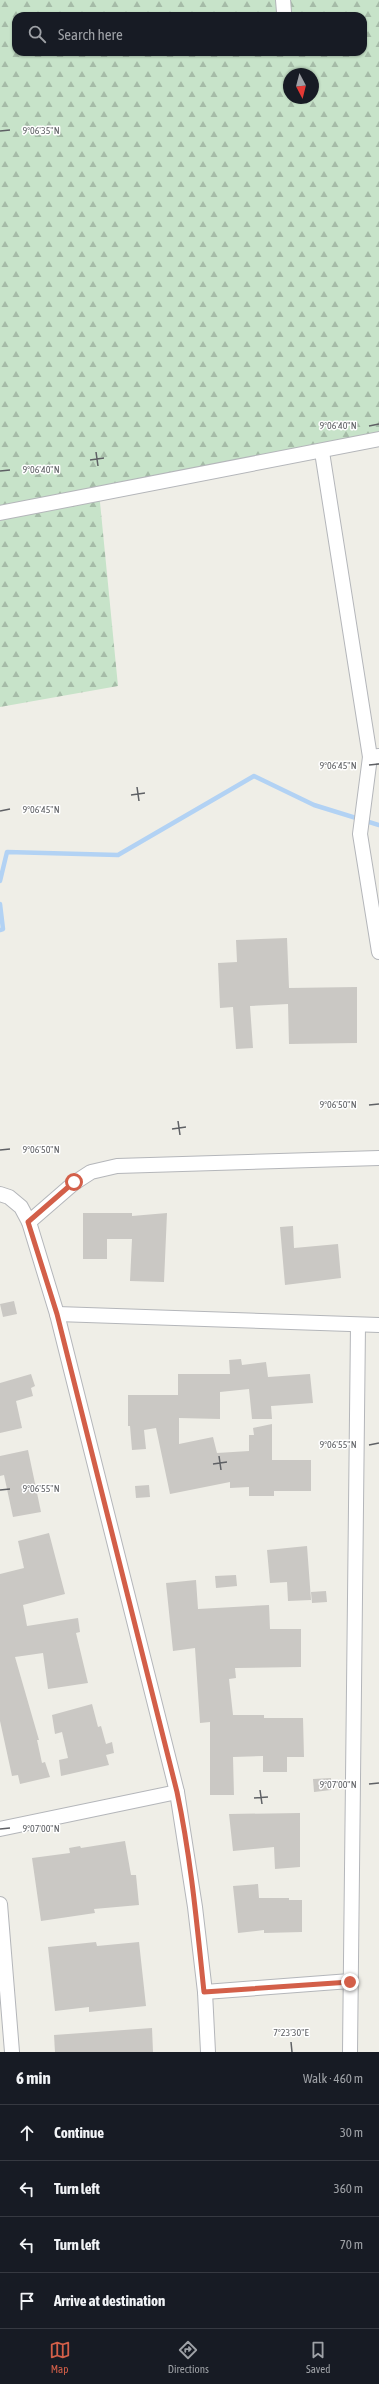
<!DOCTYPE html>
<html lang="en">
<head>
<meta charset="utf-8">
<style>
  body { margin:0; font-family:"Asap Condensed",sans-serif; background:#242831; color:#f1f3f6 }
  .compass { position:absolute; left:283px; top:68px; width:36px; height:36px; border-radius:50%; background:#171b24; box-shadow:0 1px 3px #0004; rotate:173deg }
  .stop { position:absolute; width:12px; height:12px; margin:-9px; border:3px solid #d35f49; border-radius:50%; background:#fff }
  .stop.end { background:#d35f49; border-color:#fff; box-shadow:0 1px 4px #0008 }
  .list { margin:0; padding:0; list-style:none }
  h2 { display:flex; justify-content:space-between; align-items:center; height:52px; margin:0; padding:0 16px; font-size:17px }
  h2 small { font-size:13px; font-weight:400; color:#9ea1a6 }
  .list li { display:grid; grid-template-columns:26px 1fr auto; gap:12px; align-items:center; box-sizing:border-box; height:56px; padding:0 16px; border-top:1px solid #363941 }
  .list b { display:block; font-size:15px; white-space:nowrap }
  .list em { font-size:13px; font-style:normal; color:#9ea1a6 }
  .icon { flex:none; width:22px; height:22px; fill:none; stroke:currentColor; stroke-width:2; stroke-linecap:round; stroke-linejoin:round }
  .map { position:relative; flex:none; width:379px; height:2052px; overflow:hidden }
  .search { position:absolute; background:#171b24; box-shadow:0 1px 3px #0004; left:12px; right:12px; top:12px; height:44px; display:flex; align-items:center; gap:10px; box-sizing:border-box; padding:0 14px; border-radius:12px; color:#9ea1a6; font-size:15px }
  .sheet { height:276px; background:#171b24 }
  nav { display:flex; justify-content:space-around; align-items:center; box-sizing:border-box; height:56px; border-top:1px solid #363941; background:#171b24; font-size:11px; color:#9ea1a6 }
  nav a { display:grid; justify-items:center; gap:2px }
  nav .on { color:#d35f49 }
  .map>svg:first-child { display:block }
</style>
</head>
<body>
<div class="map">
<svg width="379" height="2052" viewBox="0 0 379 2052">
  <defs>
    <pattern id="forest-firs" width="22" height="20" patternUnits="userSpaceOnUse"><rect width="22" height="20" fill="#c7e3c9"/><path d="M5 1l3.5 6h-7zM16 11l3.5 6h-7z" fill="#a5bba7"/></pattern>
  </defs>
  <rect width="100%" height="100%" fill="#efeee7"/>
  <!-- forest -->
  <path fill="url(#forest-firs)" fill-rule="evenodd" d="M0 0H379V442L99 492 118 686 0 707ZM16 16H363V52H16ZM289 74H313V98H289Z"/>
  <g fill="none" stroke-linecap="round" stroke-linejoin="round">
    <!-- stream -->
    <g stroke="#b2d2f4" stroke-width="4.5">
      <path d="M0 881 7 852 118 855 254 776 314 805 379 825"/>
      <path d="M0 904 3 929 0 930"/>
    </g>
  </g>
  <!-- building -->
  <g fill="#cac8c4">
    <path d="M287 938 289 988 357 987V1043L289 1044 288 1004 250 1006 253 1048 236 1049 233 1007 220 1008 218 963 237 962 236 940Z"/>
    <path d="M83 1213H132V1216L167 1213 164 1282 130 1281 132 1239H107V1259H83Z"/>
    <path d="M293 1226 294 1248 338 1244 341 1278 285 1285 280 1227Z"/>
    <path d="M14 1301 17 1314 3 1317 0 1304Z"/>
    <path d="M241 1359 242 1365 266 1362 268 1377 310 1374 313 1403 271 1406 272 1419H252L249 1389 220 1392V1419L179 1418V1444L213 1437 217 1453 249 1451V1435H254L253 1428 272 1424V1460H311V1491H274V1496H249V1487L230 1488V1482L170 1494 156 1428 144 1430 146 1449 132 1450 130 1426H128V1395H178V1374H230L229 1360Z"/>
    <path d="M31 1374 35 1386 31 1388 33 1396 16 1401 22 1428 0 1433V1383Z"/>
    <path d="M28 1450 41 1512 13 1517 4 1475 0 1476V1456Z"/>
    <path d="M149 1485 150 1497 136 1498 135 1486Z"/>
    <path d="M49 1533 65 1594 23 1605 27 1626 78 1618 80 1632 76 1633 88 1683 48 1689 43 1653 15 1657 39 1740H37L42 1763 45 1762 50 1777 20 1784 18 1775 12 1776 0 1721V1574L24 1568 18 1541Z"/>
    <path d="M307 1546 311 1600 288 1601 287 1582 270 1583 267 1550Z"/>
    <path d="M236 1575 237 1586 216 1588 215 1576Z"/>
    <path d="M196 1580 198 1609 269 1605 270 1629H301V1667L235 1668 236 1678 229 1679 233 1715H264V1718H303L304 1757H287V1772H263V1756L233 1757 234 1795H210V1722L200 1723 195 1648 173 1651 166 1583Z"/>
    <path d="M326 1591 327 1602 312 1603 311 1592Z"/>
    <path d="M92 1704 98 1727 101 1726 106 1744 112 1742 114 1753 106 1755 109 1765 61 1776 59 1760 68 1758 62 1732 55 1734 52 1715Z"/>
    <path d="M331 1778V1790L314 1792 313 1779Z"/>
    <path d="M300 1813V1867L275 1869 274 1847 233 1851 229 1814Z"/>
    <path d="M125 1841 131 1875H136L139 1905 94 1909 95 1913 41 1921 32 1858 70 1853 69 1848 80 1846 81 1848Z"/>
    <path d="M258 1884 259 1898H289V1900H302V1932L264 1933V1930L238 1933 233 1886Z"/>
    <path d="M96 1942 97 1946 139 1942 146 2006 89 2012V2007L55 2011 48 1947Z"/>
    <path d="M152 2028 153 2052H55L54 2035Z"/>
  </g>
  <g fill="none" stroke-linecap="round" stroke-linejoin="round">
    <!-- minor casing -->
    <g stroke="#b4b6ba" stroke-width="16">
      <g id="minor">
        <path d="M283 0 284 12"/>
        <path d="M322 452 370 757"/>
        <path d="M0 513 379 439"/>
        <path d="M379 756 370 757 360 834 379 952"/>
        <path d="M0 1194 9 1197 21 1207 29 1222 57 1314 177 1792 195 1907 205 1992 208 2052"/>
        <path d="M29 1222 74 1183 91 1172 117 1166 379 1158"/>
        <path d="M57 1314 379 1325"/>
        <path d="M0 1829 177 1792"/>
        <path d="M0 1904 12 2052"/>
        <path d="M205 1992 350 1981"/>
        <path d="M350 2052 358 1325"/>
      </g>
    </g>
    <!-- minor -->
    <use href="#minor" stroke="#fff" stroke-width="14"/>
  </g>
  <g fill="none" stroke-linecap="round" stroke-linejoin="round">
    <!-- route -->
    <path stroke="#d35f49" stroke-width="5" d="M74 1182 28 1222 57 1314 177 1792C191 1858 197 1925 204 1992L350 1982"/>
  </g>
  <!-- ticks -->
  <path fill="none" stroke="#5f6165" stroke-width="1.5" d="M0 131 10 130M369 426 379 424M96 452 98 466M90 460 104 458M0 471 10 470M369 765 379 764M137 787 139 801M131 795 145 793M0 811 10 809M369 1105 379 1104M178 1121 180 1135M172 1129 186 1127M0 1150 10 1149M369 1445 379 1443M219 1456 221 1470M213 1464 227 1462M0 1490 10 1489M369 1784 379 1783M260 1790 262 1804M254 1798 268 1797M0 1829 10 1828M291 2042 292 2052"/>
  <g font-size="10" text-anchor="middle" fill="#5f6165" stroke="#fff" stroke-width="3" stroke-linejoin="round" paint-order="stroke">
    <text x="41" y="134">9°06'35"N</text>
    <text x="338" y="429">9°06'40"N</text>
    <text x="41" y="473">9°06'40"N</text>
    <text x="338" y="769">9°06'45"N</text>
    <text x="41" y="813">9°06'45"N</text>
    <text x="338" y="1108">9°06'50"N</text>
    <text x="41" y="1153">9°06'50"N</text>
    <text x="338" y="1448">9°06'55"N</text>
    <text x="41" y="1492">9°06'55"N</text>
    <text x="338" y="1788">9°07'00"N</text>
    <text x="41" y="1832">9°07'00"N</text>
    <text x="291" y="2036">7°23'30"E</text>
  </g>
</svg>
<svg class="compass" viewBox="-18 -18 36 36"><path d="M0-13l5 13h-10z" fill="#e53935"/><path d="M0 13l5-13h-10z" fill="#9ea1a6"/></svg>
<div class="stop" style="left:74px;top:1182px"></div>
<div class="stop end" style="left:350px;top:1982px"></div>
<div class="search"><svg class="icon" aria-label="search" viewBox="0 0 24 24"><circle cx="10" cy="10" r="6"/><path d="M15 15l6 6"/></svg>Search here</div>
</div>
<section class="sheet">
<h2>6 min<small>Walk · 460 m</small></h2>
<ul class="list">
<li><svg class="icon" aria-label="ahead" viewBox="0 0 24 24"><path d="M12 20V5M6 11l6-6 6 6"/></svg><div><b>Continue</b></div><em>30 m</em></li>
<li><svg class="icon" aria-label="left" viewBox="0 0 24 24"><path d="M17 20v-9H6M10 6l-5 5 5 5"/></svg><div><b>Turn left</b></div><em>360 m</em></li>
<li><svg class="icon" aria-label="left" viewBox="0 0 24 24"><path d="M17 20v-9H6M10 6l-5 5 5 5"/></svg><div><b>Turn left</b></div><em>70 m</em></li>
<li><svg class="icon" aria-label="arrive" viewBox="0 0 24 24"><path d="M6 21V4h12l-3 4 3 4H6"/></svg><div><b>Arrive at destination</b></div></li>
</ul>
</section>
<nav>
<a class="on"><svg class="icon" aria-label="map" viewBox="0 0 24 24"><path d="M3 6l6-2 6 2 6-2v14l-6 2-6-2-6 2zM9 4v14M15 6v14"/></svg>Map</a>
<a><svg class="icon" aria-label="directions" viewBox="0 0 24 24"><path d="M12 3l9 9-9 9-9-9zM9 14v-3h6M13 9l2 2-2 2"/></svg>Directions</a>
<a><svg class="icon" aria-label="saved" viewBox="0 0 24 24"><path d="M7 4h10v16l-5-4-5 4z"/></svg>Saved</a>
</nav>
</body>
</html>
